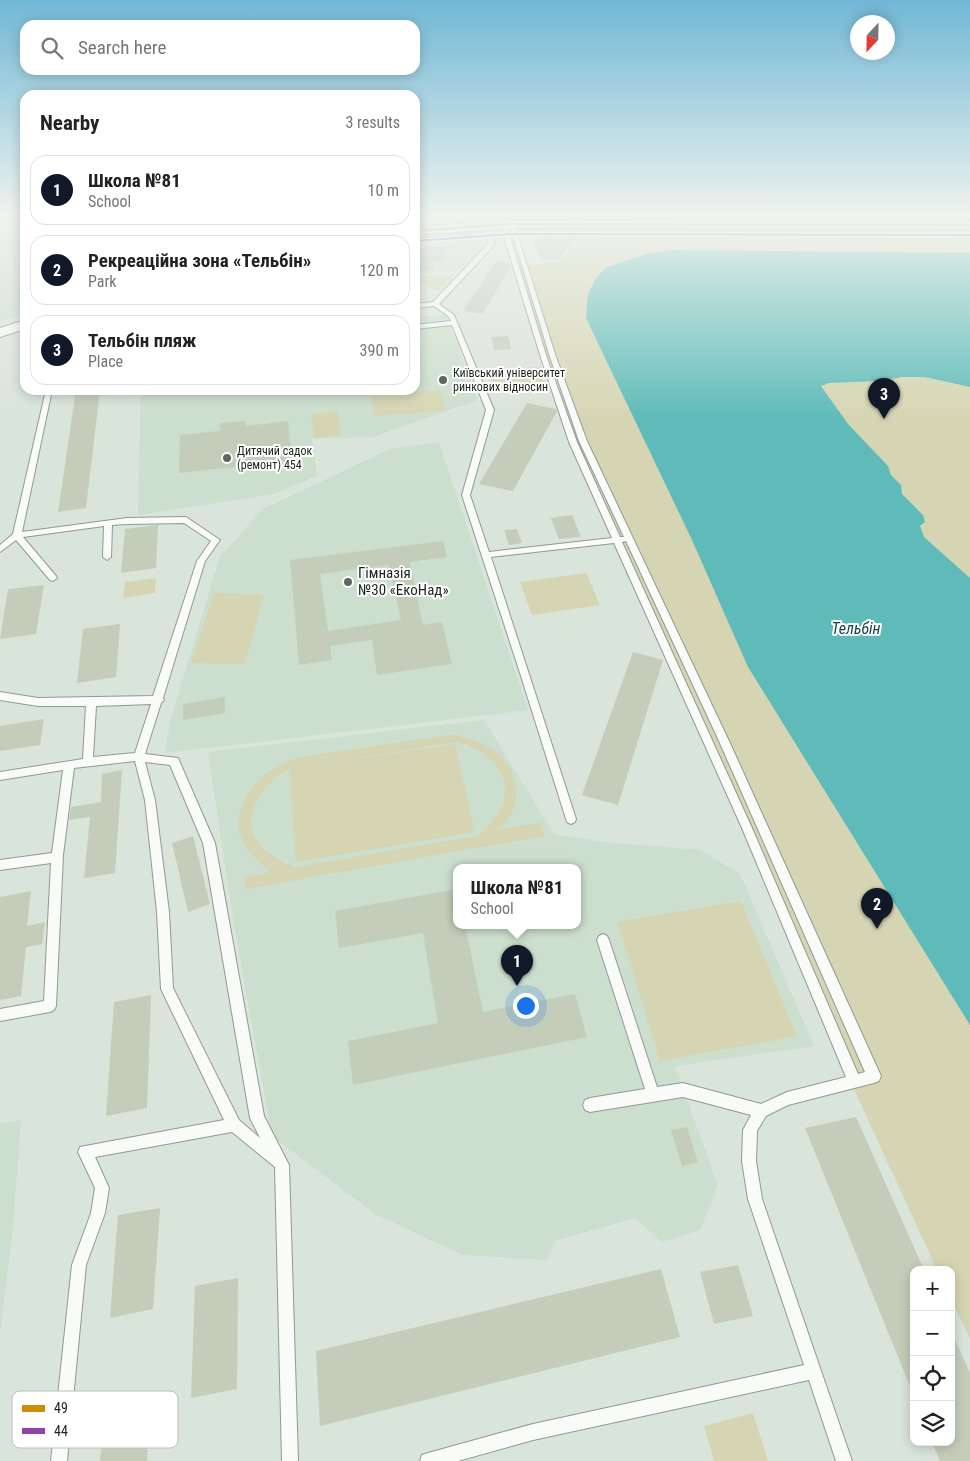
<!DOCTYPE html>
<html lang="en">
<head>
<meta charset="utf-8">
<style>
  body { margin:0; font-family:"Roboto Condensed",sans-serif; background:#f2f2f2; color:#222 }
  .controls { position:absolute; right:15px; bottom:15px; display:grid; overflow:hidden; border-radius:10px; box-shadow:0 2px 12px #0003 }
  .controls button { width:45px; height:45px; display:grid; place-items:center; padding:0; border:0; border-bottom:1px solid #e0e0e0; background:#fff; color:#222; font:25px sans-serif }
  .compass { position:absolute; left:850px; top:15px; width:45px; height:45px; border-radius:50%; background:#fff; box-shadow:0 2px 12px #0003; rotate:202deg }
  .you { position:absolute; left:525px; top:1005px; width:18px; height:18px; margin:-12px; border:4px solid #fff; border-radius:50%; background:#1a73e8; box-shadow:0 0 0 8px #1a73e833 }
  .badge { display:grid; place-items:center; width:32px; height:32px; border-radius:50%; background:#111827; color:#fff; font-size:16px; font-weight:700 }
  .pin { position:absolute; translate:-50% -41px; filter:drop-shadow(0 1px 2px #0008) }
  .pin::after { content:''; position:absolute; top:26px; width:18px; height:15px; background:inherit; clip-path:polygon(0 0,100% 0,50% 100%) }
  .popup { position:absolute; left:453px; top:864px; width:128px; height:65px; box-sizing:border-box; display:grid; place-content:center; border-radius:10px; background:#fff; filter:drop-shadow(0 1px 4px #0005); font-size:16px; white-space:nowrap; color:#767676 }
  .popup b { font-size:19px; color:#222 }
  .popup::after { content:''; position:absolute; left:50%; top:100%; margin-left:-10px; border:10px solid transparent; border-top-color:#fff }
  .list { margin:0; padding:0; list-style:none }
  h2 { display:flex; justify-content:space-between; align-items:center; height:65px; margin:0; padding:0 20px; font-size:21px }
  h2 small { font-size:16px; font-weight:400; color:#767676 }
  .list li { display:grid; grid-template-columns:32px 1fr auto; gap:15px; align-items:center; box-sizing:border-box; height:70px; margin:0 10px 10px; padding:0 10px; border:1px solid #e0e0e0; border-radius:15px }
  .list b { display:block; font-size:19px; white-space:nowrap }
  .list p { margin:0; font-size:16px; white-space:nowrap; color:#767676 }
  .list em { font-size:16px; font-style:normal; color:#767676 }
  .icon { flex:none; width:28px; height:28px; fill:none; stroke:currentColor; stroke-width:2; stroke-linecap:round; stroke-linejoin:round }
  .map { position:relative; flex:none; width:970px; height:1461px; overflow:hidden }
  .search { position:absolute; background:#fff; box-shadow:0 2px 12px #0003; left:20px; top:20px; width:400px; height:55px; display:flex; align-items:center; gap:12px; box-sizing:border-box; padding:0 18px; border-radius:15px; color:#767676; font-size:19px }
  .panel { position:absolute; background:#fff; box-shadow:0 2px 12px #0003; left:20px; top:90px; width:400px; height:305px; border-radius:15px }
  .map>svg:first-child { display:block }
</style>
</head>
<body>
<div class="map">
<svg width="970" height="1461" viewBox="0 0 970 1461">
  <rect width="100%" height="100%" fill="#d9e4da"/>
  <!-- built -->
  <g fill="#ccdecd" fill-rule="evenodd">
    <path d="M0 215H25V313L0 322Z"/>
    <path d="M484 230 488 244 464 270 415 274V235Z"/>
    <path d="M446 315 478 400 373 437 312 439 317 476 274 494 138 515 141 391 415 390V317Z"/>
    <path d="M439 442 528 710 165 753 171 718 220 557 263 509 390 449Z"/>
    <path d="M484 720 554 834 604 842 701 850 740 874 814 1046 675 1066 718 1186 700 1230 662 1242 635 1218 555 1241 547 1260 463 1255 377 1215 272 1136 234 925 208 752ZM457 867H577V925H457Z"/>
    <path d="M21 1120 13 1227 0 1333V1124Z"/>
  </g>
  <!-- green -->
  <g fill="#d6d5b3" fill-rule="evenodd">
    <path d="M584 228 970 230V1339L951 1299V1270H937L854 1089 572 437 522 281 520 268 559 261 584 233Z"/>
    <path d="M454 275 441 290H432L427 284 415 285V277Z"/>
    <path d="M540 367 545 385 493 388 489 370Z"/>
    <path d="M440 390 445 410 374 416 371 396Z"/>
    <path d="M338 411 341 435 314 438 311 414Z"/>
    <path d="M586 573 600 605 532 615 520 582Z"/>
    <path d="M156 578 155 593 123 598 125 582Z"/>
    <path d="M214 593 264 595 245 664 191 663Z"/>
    <path d="M455 734C468 738 481 742 492 749 512 761 520 785 514 807 512 816 504 823 499 829L541 823 544 836 245 889 244 877 271 872C258 861 245 851 240 834 230 798 269 764 301 757ZM456 742C510 756 523 801 477 836L296 867C281 862 268 855 258 842 238 817 266 780 289 769L296 862 475 832 455 744 290 769Z"/>
    <path d="M741 901 797 1036 660 1061 617 922Z"/>
    <path d="M753 1413 768 1461H714L704 1426Z"/>
  </g>
  <!-- water -->
  <path fill="#5fbbb9" d="M671 250 970 253V387L925 377H902L881 381 829 383 821 386 848 424 888 466 891 475 901 485 902 494 923 515 925 522 920 526 924 537 970 578V1025L748 667 692 540 586 318 588 294 595 280 605 268 646 254Z"/>
  <!-- building -->
  <g fill="#c4cdba" fill-rule="evenodd">
    <path d="M541 236 578 237 557 260 540 259 534 243Z"/>
    <path d="M443 246 447 261 432 262 435 270 415 272V248Z"/>
    <path d="M496 261 510 263 511 267 482 314 463 311Z"/>
    <path d="M508 336 511 349 494 350 491 337Z"/>
    <path d="M76 390H100L86 508 58 512Z"/>
    <path d="M527 403 556 409 557 411 513 491 479 484Z"/>
    <path d="M245 421 246 426 288 421 292 461 179 473 180 435 220 431V423Z"/>
    <path d="M572 515 581 537 559 539 551 518Z"/>
    <path d="M158 525 156 568 121 573 125 529Z"/>
    <path d="M517 529 522 543 509 545 504 530Z"/>
    <path d="M443 541 447 557 410 562 423 625 442 622 452 664 377 675 372 640 330 646 332 660 299 665 290 560ZM389 565 401 620 328 631 320 574Z"/>
    <path d="M44 585 36 634 0 639 8 589Z"/>
    <path d="M120 624 116 677 77 683 83 629Z"/>
    <path d="M633 652 663 660 618 805 582 795Z"/>
    <path d="M225 697V713L183 720V704Z"/>
    <path d="M44 719 40 745 0 751V726Z"/>
    <path d="M122 770 115 873 84 878 90 817 69 820 71 807 101 802 102 774Z"/>
    <path d="M193 836 210 904 188 912 172 843Z"/>
    <path d="M457 889V925H465L483 1012 575 994 587 1037 353 1085 348 1041 438 1023 423 933 339 948 335 911Z"/>
    <path d="M31 891 27 926 45 922 42 944 26 947 21 996 0 1000V897Z"/>
    <path d="M151 995 147 1108 106 1116 114 1002Z"/>
    <path d="M856 1117 924 1270H914V1396L805 1128Z"/>
    <path d="M687 1127 698 1162 682 1166 671 1130Z"/>
    <path d="M160 1208 153 1309 110 1318 118 1215Z"/>
    <path d="M738 1265 753 1316 714 1324 700 1272Z"/>
    <path d="M661 1269 680 1337 320 1426 316 1351Z"/>
    <path d="M238 1278 237 1389 191 1398 195 1286Z"/>
    <path d="M951 1331 970 1373V1461H940L932 1442H951Z"/>
    <path d="M150 1410 147 1461H100L104 1419Z"/>
  </g>
  <g fill="none" stroke-linecap="round" stroke-linejoin="round">
    <!-- service casing -->
    <g stroke="#919992" stroke-width="2">
      <g id="service">
        <path d="M503 222 506 224 547 358 577 442 620 537H624L579 441 550 357 509 223 514 224 556 357 587 441 729 741 881 1076 879 1081 874 1083 788 1105 766 1116 757 1131 756 1161 762 1199 852 1461H836L809 1380 533 1440 458 1461H420L422 1455 428 1453 533 1424 804 1365 748 1199 742 1161 743 1130 751 1115 683 1097 590 1112 585 1110 583 1105 585 1100 590 1098 645 1089 597 940 599 936 603 934 607 936 609 940 657 1087 683 1083 761 1104 787 1092 846 1077 742 828 614 543 491 557 576 819 575 822 571 824 567 822 566 819 520 673 462 495 486 410 452 325 415 329V325L451 321 448 316 434 306 415 308V304L433 302 489 243 487 236 415 243V239L486 233 484 225 489 224 495 243 490 250 439 304 454 315 494 410 470 495 489 552 612 538 569 442 541 358 500 224ZM626 541 719 741 865 1072 858 1074 752 828 622 542Z"/>
        <path d="M46 390H52L22 532 127 518 186 517 220 540 205 561 163 698 164 700 161 703 145 754 178 758 215 843 264 1116 289 1165 298 1461H282L275 1167 232 1132 95 1157 109 1188 105 1213 86 1265 67 1461H51L72 1265 91 1213 95 1188 78 1152 80 1147 224 1120 161 989 157 912 145 800 135 761 74 768 63 855 56 1006 54 1010 50 1012 0 1021V1009L44 1001 51 863 0 870V860L52 853 63 770 0 780V772L83 759 86 706H38L0 700V692L38 698 153 696 197 561 211 541 184 523 127 524 112 525 111 557 107 560 103 557 104 526 23 537 56 576 57 578 53 581 50 580 16 540 0 552V545L13 534ZM151 704 135 753 93 757 96 706ZM145 762 170 765 203 843 250 1118 260 1138 239 1120 173 988 169 912 155 800Z"/>
      </g>
    </g>
    <!-- tertiary casing -->
    <g stroke="#919992" stroke-width="2">
      <g id="tertiary">
        <path d="M511 220 970 221V229L511 228 415 235V227Z"/>
        <path d="M25 320V329L0 337V328Z"/>
      </g>
    </g>
    <!-- service -->
    <use href="#service" fill="#f9fbf9" fill-rule="evenodd"/>
    <!-- tertiary -->
    <use href="#tertiary" fill="#f9fbf9" fill-rule="evenodd"/>
    <!-- bus-1 casing -->
    <g stroke="#fff" stroke-width="3">
      <path id="bus-1" d="M511 223 970 224V226L511 225 415 232V230Z"/>
    </g>
    <!-- bus-2 casing -->
    <g stroke="#fff" stroke-width="3">
      <path id="bus-2" d="M511 233 970 234V236L511 235 415 242 416 240Z"/>
    </g>
    <!-- bus-1 -->
    <use href="#bus-1" fill="#cb8c06" fill-rule="evenodd"/>
    <!-- bus-2 -->
    <use href="#bus-2" fill="#8e44ad" fill-rule="evenodd"/>
  </g>
  <!-- sky -->
  <linearGradient id="sky" x2="0" y2="1"><stop stop-color="#71b7d5"/><stop offset="0.51" stop-color="#eef3ee"/><stop offset="1" stop-color="#eef3ee" stop-opacity="0"/></linearGradient>
  <rect width="970" height="419" fill="url(#sky)"/>
  <!-- markers -->
  <g fill="#5f675f" stroke="#fff" stroke-width="2">
    <circle cx="443" cy="380" r="5"/>
    <circle cx="227" cy="458" r="5"/>
    <circle cx="348" cy="582" r="5"/>
  </g>
  <g text-anchor="middle" dominant-baseline="central" stroke-width="4" stroke-linejoin="round" paint-order="stroke">
    <!-- far-poi labels -->
    <g font-size="12" fill="#1d231d" stroke="#fff" text-anchor="start">
      <text x="453" y="373">Київський університет<tspan x="453" dy="14">ринкових відносин</tspan></text>
      <text x="237" y="451">Дитячий садок<tspan x="237" dy="14">(ремонт) 454</tspan></text>
    </g>
    <!-- poi labels -->
    <g font-size="15" fill="#1d231d" stroke="#fff" text-anchor="start">
      <text x="358" y="573">Гімназія<tspan x="358" dy="17">№30 «ЕкоНад»</tspan></text>
    </g>
    <!-- water labels -->
    <g font-size="16" font-style="italic" fill="#104547" stroke="#fff">
      <text x="856" y="628">Тельбін</text>
    </g>
  </g>
  <!-- legend -->
  <rect x="12" y="1391" width="166" height="57" rx="8" fill="#fff" stroke="#bbbdbb" stroke-width="1"/>
  <rect x="22" y="1405" width="23" height="7" fill="#cb8c06"/>
  <rect x="22" y="1428" width="23" height="6" fill="#8e44ad"/>
  <g font-size="14" fill="#1d231d">
    <text x="54" y="1413">49</text>
    <text x="54" y="1436">44</text>
  </g>
</svg>
<div class="controls">
<button>+</button>
<button>−</button>
<button><svg class="icon" aria-label="locate" viewBox="0 0 24 24"><circle cx="12" cy="12" r="6"/><path d="M12 2v4M12 18v4M2 12h4M18 12h4"/></svg></button>
<button><svg class="icon" aria-label="layers" viewBox="0 0 24 24"><path d="M12 4l9 5-9 5-9-5zM3 14l9 5 9-5"/></svg></button>
</div>
<svg class="compass" viewBox="-18 -18 36 36"><path d="M0-13l5 13h-10z" fill="#e53935"/><path d="M0 13l5-13h-10z" fill="#767676"/></svg>
<div class="you"></div>
<div class="pin badge" style="left:517px;top:986px">1</div>
<div class="popup"><b>Школа №81</b>School</div>
<div class="pin badge" style="left:877px;top:929px">2</div>
<div class="pin badge" style="left:884px;top:419px">3</div>
<div class="search"><svg class="icon" aria-label="search" viewBox="0 0 24 24"><circle cx="10" cy="10" r="6"/><path d="M15 15l6 6"/></svg>Search here</div>
<section class="panel">
<h2>Nearby<small>3 results</small></h2>
<ul class="list">
<li><span class="badge">1</span><div><b>Школа №81</b><p>School</p></div><em>10 m</em></li>
<li><span class="badge">2</span><div><b>Рекреаційна зона «Тельбін»</b><p>Park</p></div><em>120 m</em></li>
<li><span class="badge">3</span><div><b>Тельбін пляж</b><p>Place</p></div><em>390 m</em></li>
</ul>
</section>
</div>
</body>
</html>
